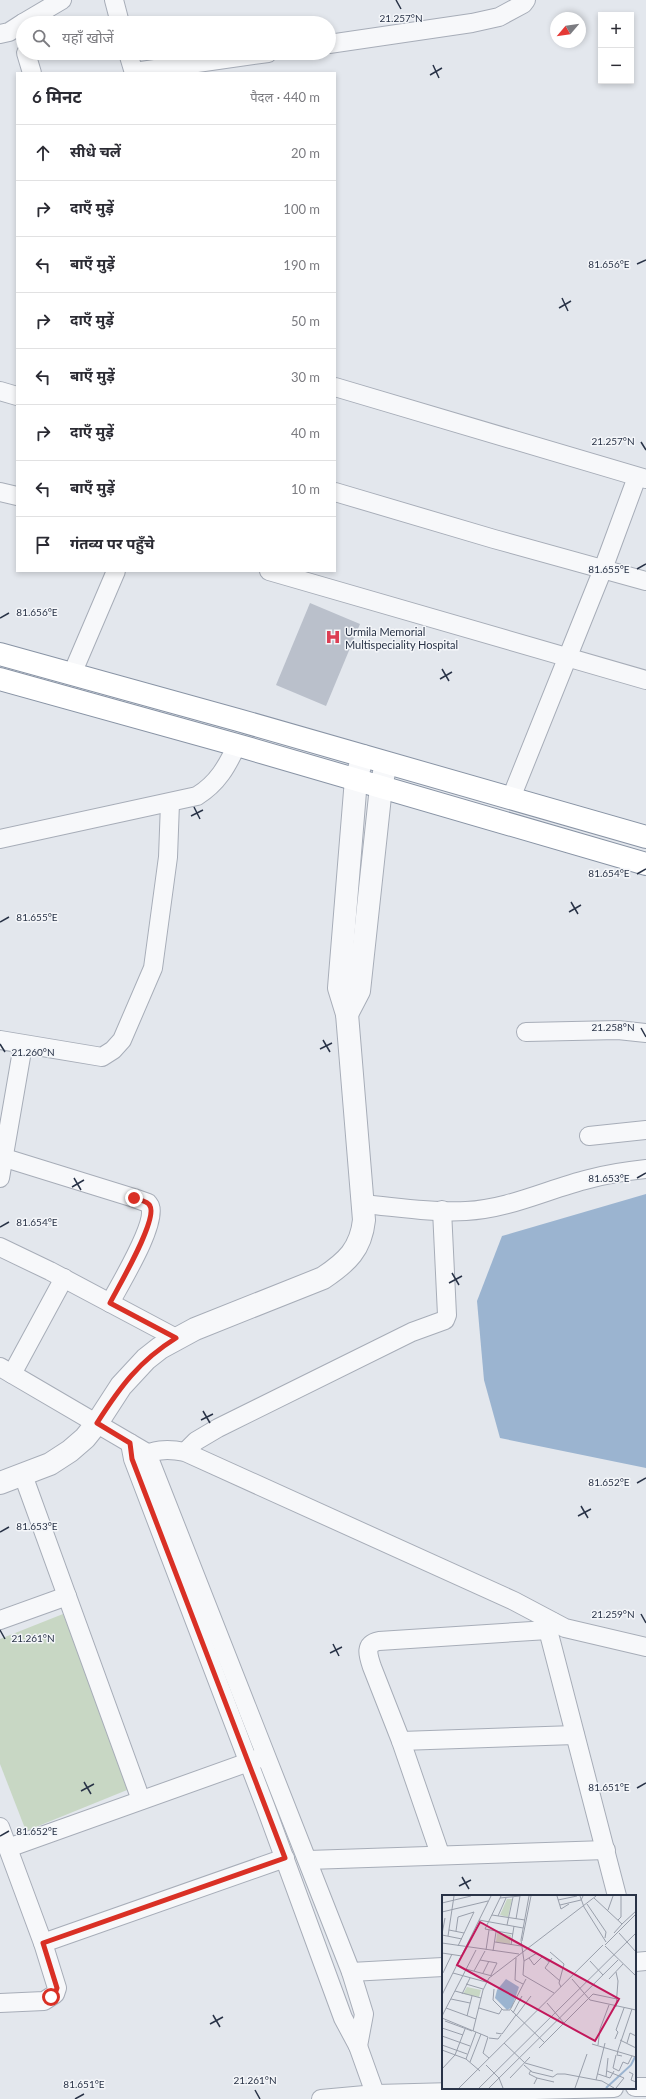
<!DOCTYPE html>
<html lang="hi">
<head>
<meta charset="utf-8">
<style>
  body { margin:0; font-family:Lato,"Noto Sans Devanagari",sans-serif; background:#f2f2f3; color:#2b2b33 }
  .controls { position:absolute; right:12px; top:12px; display:grid; overflow:hidden; border-radius:0px; box-shadow:0 2px 6px #0003 }
  .controls button { width:36px; height:36px; display:grid; place-items:center; padding:0; border:0; border-bottom:1px solid #e1e1e2; background:#fff; color:#2b2b33; font:20px sans-serif }
  .compass { position:absolute; left:550px; top:12px; width:36px; height:36px; border-radius:50%; background:#fff; box-shadow:0 2px 6px #0003; rotate:241deg }
  .stop { position:absolute; width:12px; height:12px; margin:-9px; border:3px solid #d93025; border-radius:50%; background:#fff }
  .stop.end { background:#d93025; border-color:#fff; box-shadow:0 1px 4px #0008 }
  .list { margin:0; padding:0; list-style:none }
  h2 { display:flex; justify-content:space-between; align-items:center; height:52px; margin:0; padding:0 16px; font-size:17px }
  h2 small { font-size:13px; font-weight:400; color:#7c7c81 }
  .list li { display:grid; grid-template-columns:26px 1fr auto; gap:12px; align-items:center; box-sizing:border-box; height:56px; padding:0 16px; border-top:1px solid #e1e1e2 }
  .list b { display:block; font-size:15px; white-space:nowrap }
  .list em { font-size:13px; font-style:normal; color:#7c7c81 }
  .icon { flex:none; width:22px; height:22px; fill:none; stroke:currentColor; stroke-width:2; stroke-linecap:round; stroke-linejoin:round }
  .map { position:relative; flex:none; width:646px; height:2099px; overflow:hidden }
  .search { position:absolute; background:#fff; box-shadow:0 2px 6px #0003; left:16px; top:16px; width:320px; height:44px; display:flex; align-items:center; gap:10px; box-sizing:border-box; padding:0 14px; border-radius:22px; color:#7c7c81; font-size:15px }
  .panel { position:absolute; background:#fff; box-shadow:0 2px 6px #0003; left:16px; top:72px; width:320px; height:500px; border-radius:0px }
  .map>svg:first-child { display:block }
</style>
</head>
<body>
<div class="map">
<svg width="646" height="2099" viewBox="0 0 646 2099">
  <rect width="100%" height="100%" fill="#e3e7ed"/>
  <!-- green -->
  <path fill="#c8d7c4" d="M63 1614 132 1788 26 1831 0 1764V1639Z"/>
  <!-- water -->
  <path fill="#9bb4d0" d="M646 1194V1468L500 1438 484 1380 477 1301 502 1236Z"/>
  <!-- building -->
  <path fill="#bac0cb" d="M310 603 360 624 326 706 276 685Z"/>
  <g fill="none" stroke-linecap="round" stroke-linejoin="round">
    <!-- minor casing -->
    <g stroke="#a7adb8" stroke-width="20">
      <g id="minor">
        <path d="M114 0 120 23"/>
        <path d="M23 23 62 0"/>
        <path d="M0 34 9 32 23 23"/>
        <path d="M329 44 472 23 499 17 523 4 526 0"/>
        <path d="M26 53 32 73"/>
        <path d="M128 53 134 73"/>
        <path d="M134 72 268 53"/>
        <path d="M335 387 646 479"/>
        <path d="M0 391 17 396"/>
        <path d="M0 492 17 496"/>
        <path d="M335 492 494 539 646 581"/>
        <path d="M269 571 646 680"/>
        <path d="M72 674 116 571"/>
        <path d="M511 798 603 569 637 477"/>
        <path d="M0 839 197 796C218 783 227 766 237 745"/>
        <path d="M526 1032 618 1030 646 1033"/>
        <path d="M0 1040 102 1057 113 1050 122 1040 153 968 168 857 170 803"/>
        <path d="M589 1136 646 1130"/>
        <path d="M5 1158 134 1198 148 1203 150 1206C157 1224 120 1284 110 1303"/>
        <path d="M0 1178 23 1045"/>
        <path d="M363 1204C397 1207 432 1213 466 1211 509 1209 548 1189 589 1179 608 1174 627 1171 646 1169"/>
        <path d="M0 1247 50 1271 176 1338"/>
        <path d="M0 1367 147 1453 351 1972 364 2014 358 2046"/>
        <path d="M12 1374 64 1278"/>
        <path d="M130 1443 133 1459 266 1808 343 2018 358 2046 377 2099"/>
        <path d="M185 1452 196 1441 218 1428 412 1332 445 1320 447 1315 442 1210"/>
        <path d="M136 1458C155 1450 165 1448 185 1452L514 1601 565 1628 646 1647"/>
        <path d="M23 1475 141 1800"/>
        <path d="M0 1620 67 1596"/>
        <path d="M553 1622 548 1630 617 1896"/>
        <path d="M401 1741 575 1735"/>
        <path d="M0 1827 43 1943 57 1988 55 1994 44 2001 0 2003"/>
        <path d="M8 1848 260 1758"/>
        <path d="M440 1854 401 1741 372 1667C368 1655 364 1644 379 1641L548 1630"/>
        <path d="M308 1860 606 1850"/>
        <path d="M43 1943 285 1858"/>
        <path d="M635 1962 646 1961"/>
        <path d="M351 1972 443 1967"/>
        <path d="M635 2087H646"/>
        <path d="M321 2099 376 2094 614 2088"/>
      </g>
    </g>
    <!-- tertiary casing -->
    <g stroke="#a7adb8" stroke-width="24">
      <g id="tertiary">
        <path d="M347 1014 359 991 381 787 386 763"/>
        <path d="M0 1483 50 1464 70 1451 85 1438 97 1423 121 1386 146 1359 160 1348 195 1329 323 1278C347 1262 361 1249 364 1220L347 1014 339 988 356 779 363 756"/>
      </g>
    </g>
    <!-- trunk casing -->
    <g stroke="#8994a5" stroke-width="24">
      <g id="trunk">
        <path d="M0 654 238 720 646 837"/>
        <path d="M0 679 237 745 646 864"/>
      </g>
    </g>
    <!-- minor -->
    <use href="#minor" stroke="#f7f8fa" stroke-width="18"/>
    <!-- tertiary -->
    <use href="#tertiary" stroke="#f7f8fa" stroke-width="22"/>
    <!-- trunk -->
    <use href="#trunk" stroke="#fff" stroke-width="22"/>
  </g>
  <g fill="none" stroke-linecap="round" stroke-linejoin="round">
    <!-- route -->
    <path stroke="#d93025" stroke-width="5" d="M51 1997 55 1994 57 1988 43 1943 285 1858 132 1459 130 1443 97 1423C120 1387 139 1361 176 1338L110 1303C118 1287 158 1220 150 1206 148 1201 139 1200 134 1198"/>
  </g>
  <!-- ticks -->
  <path fill="none" stroke="#293347" stroke-width="1.5" d="M396 0 401 9M433 65 439 78M430 75 442 68M637 264 646 260M562 298 568 311M559 308 571 301M641 442 646 450M637 569 646 564M0 618 9 613M442 669 449 681M440 679 452 672M194 807 200 819M191 816 203 810M637 874 646 869M571 902 578 914M569 912 581 905M0 922 9 917M641 1028 646 1037M323 1040 330 1052M0 1044 5 1052M320 1049 332 1043M74 1178 81 1190M637 1178 646 1173M72 1187 84 1180M0 1227 9 1222M452 1273 459 1285M449 1283 462 1276M203 1411 210 1423M201 1420 213 1414M637 1483 646 1478M581 1506 588 1518M578 1516 591 1509M0 1532 9 1527M641 1614 646 1623M0 1630 5 1639M333 1644 339 1656M330 1653 342 1647M84 1782 91 1794M637 1788 646 1783M81 1791 94 1784M0 1836 9 1831M462 1877 469 1889M459 1886 471 1880M213 2015 220 2027M210 2024 223 2017M255 2090 260 2099M75 2099 84 2094"/>
  <!-- icons -->
  <defs>
    <g id="hospital-bare" transform="scale(1.2)"><path d="M-5-5h3v3.5h4V-5h3V5h-3V1.5h-4V5h-3Z" fill="#dc3e54" stroke="#f4f6f9" stroke-width="2.5" paint-order="stroke"/></g>
  </defs>
  <g fill-rule="evenodd">
    <use href="#hospital-bare" x="333" y="637"/>
  </g>
  <g text-anchor="middle" dominant-baseline="central" stroke-width="3" stroke-linejoin="round" paint-order="stroke">
    <!-- poi labels -->
    <g font-size="11" fill="#293347" stroke="#f4f6f9" text-anchor="start">
      <text x="345" y="631">Urmila Memorial<tspan x="345" dy="13">Multispeciality Hospital</tspan></text>
    </g>
  </g>
  <!-- overview -->
  <g transform="translate(442 1895)">
    <rect width="194" height="194" fill="#e3e7ed"/>
    <path d="M65 4H70L66 22 58 20ZM55 38 69 40 68 49 54 47ZM25 92 39 95 37 102 21 99Z" fill="#c8d7c4"/>
    <path d="M64 84 77 92 70 112 65 115 53 103 55 95Z" fill="#9bb4d0"/>
    <path fill="none" stroke="#9bb4d0" stroke-width="2" d="M164 193 189 170 193 162"/>
    <path fill="none" stroke="#999fab" stroke-width="1" d="M59 1 43 34 71 39M87 1 79 45 82 66 81 80 112 98M115 1 119 14 127 9M138 1 142 12 164 47M58 3 78 1M152 3 180 29 172 38M116 5 135 1M0 8 29 1M145 9 164 37 163 43M118 10 139 5 141 1M166 15 171 1M0 17 46 6M50 20 83 25M56 21 64 3M74 24 78 1M37 25 81 33M176 25 179 22V1M180 29 194 16M65 30 71 2M7 35 22 38M14 36 16 22 32 17 16 51M177 38 194 57M0 39 3 23M0 40 20 44M6 41 12 1M80 46 89 1M53 47 79 51M0 48 77 59M69 50 72 31M163 50 194 19M163 51 194 81M44 55 47 35M51 56 54 37M108 57 122 69 117 88 119 92M0 58 20 61M74 63 73 85 81 89M87 63 92 70 100 62M110 63 103 73 118 86M38 65 55 68 49 80M82 66 95 58 107 67M148 66 161 80M24 74 50 81M32 76 43 56M174 77 176 86 174 112M1 78 10 59M11 78 44 87M41 78 47 66M130 84 148 105 194 115M167 84 181 69M24 89 41 94M52 94 51 105 61 115H68L84 84M13 96 39 103M20 99 28 83M0 100 49 1M9 104 28 108M105 108 122 128M4 113 34 124M37 113 57 119 60 114M69 115 103 148M71 118 80 101M0 121 34 55M25 121 30 101M74 121 89 101M0 123 46 142 41 158 47 163M3 126 30 136M0 133 21 140M31 136 41 95 47 83 154 1M54 138 60 139 74 120M0 141 28 151M47 143 56 144 59 140M173 144 176 137 174 135 182 113M178 145 194 153M62 148 83 168M185 148 188 138 194 141M150 149 194 162M0 150 25 159M156 150 158 134 167 110M97 153 151 99 175 104M0 155 24 164 38 176M174 160 171 173 177 176 181 167 186 169 190 161M180 161 175 160 176 155 190 114M24 164 34 137M28 167 39 139M83 168 111 176M44 170 57 183 61 193M82 170 90 177 111 182 115 179H123L160 186 172 193M0 174 13 160 23 134M89 175 87 179 95 183 92 189M165 176 182 183 174 193M187 177 191 179 189 185 194 187M156 179 168 183 172 176M164 182 166 163M68 183 88 162M95 183 112 187M154 185 163 148M17 193 161 50M37 193 194 38M47 193 176 65M133 193 145 159"/>
    <path fill="#c2185b" fill-opacity="0.15" stroke="#c2185b" stroke-width="2" d="M38 27 177 104 153 146 15 70Z"/>
    <rect width="194" height="194" fill="none" stroke="#293347" stroke-width="2"/>
  </g>
  <g font-size="10" text-anchor="middle" fill="#293347" stroke="#f4f6f9" stroke-width="3" stroke-linejoin="round" paint-order="stroke">
    <text x="401" y="22">21.257°N</text>
    <text x="609" y="268">81.656°E</text>
    <text x="613" y="445">21.257°N</text>
    <text x="609" y="573">81.655°E</text>
    <text x="37" y="616">81.656°E</text>
    <text x="609" y="877">81.654°E</text>
    <text x="37" y="921">81.655°E</text>
    <text x="613" y="1031">21.258°N</text>
    <text x="33" y="1056">21.260°N</text>
    <text x="609" y="1182">81.653°E</text>
    <text x="37" y="1226">81.654°E</text>
    <text x="609" y="1486">81.652°E</text>
    <text x="37" y="1530">81.653°E</text>
    <text x="613" y="1618">21.259°N</text>
    <text x="33" y="1642">21.261°N</text>
    <text x="609" y="1791">81.651°E</text>
    <text x="37" y="1835">81.652°E</text>
    <text x="255" y="2084">21.261°N</text>
    <text x="84" y="2088">81.651°E</text>
  </g>
</svg>
<div class="controls">
<button>+</button>
<button>−</button>
</div>
<svg class="compass" viewBox="-18 -18 36 36"><path d="M0-13l5 13h-10z" fill="#e53935"/><path d="M0 13l5-13h-10z" fill="#7c7c81"/></svg>
<div class="stop" style="left:51px;top:1997px"></div>
<div class="stop end" style="left:134px;top:1198px"></div>
<div class="search"><svg class="icon" aria-label="search" viewBox="0 0 24 24"><circle cx="10" cy="10" r="6"/><path d="M15 15l6 6"/></svg>यहाँ खोजें</div>
<section class="panel">
<h2>6 मिनट<small>पैदल · 440 m</small></h2>
<ul class="list">
<li><svg class="icon" aria-label="ahead" viewBox="0 0 24 24"><path d="M12 20V5M6 11l6-6 6 6"/></svg><div><b>सीधे चलें</b></div><em>20 m</em></li>
<li><svg class="icon" aria-label="right" viewBox="0 0 24 24"><path d="M7 20v-9h11M14 6l5 5-5 5"/></svg><div><b>दाएँ मुड़ें</b></div><em>100 m</em></li>
<li><svg class="icon" aria-label="left" viewBox="0 0 24 24"><path d="M17 20v-9H6M10 6l-5 5 5 5"/></svg><div><b>बाएँ मुड़ें</b></div><em>190 m</em></li>
<li><svg class="icon" aria-label="right" viewBox="0 0 24 24"><path d="M7 20v-9h11M14 6l5 5-5 5"/></svg><div><b>दाएँ मुड़ें</b></div><em>50 m</em></li>
<li><svg class="icon" aria-label="left" viewBox="0 0 24 24"><path d="M17 20v-9H6M10 6l-5 5 5 5"/></svg><div><b>बाएँ मुड़ें</b></div><em>30 m</em></li>
<li><svg class="icon" aria-label="right" viewBox="0 0 24 24"><path d="M7 20v-9h11M14 6l5 5-5 5"/></svg><div><b>दाएँ मुड़ें</b></div><em>40 m</em></li>
<li><svg class="icon" aria-label="left" viewBox="0 0 24 24"><path d="M17 20v-9H6M10 6l-5 5 5 5"/></svg><div><b>बाएँ मुड़ें</b></div><em>10 m</em></li>
<li><svg class="icon" aria-label="arrive" viewBox="0 0 24 24"><path d="M6 21V4h12l-3 4 3 4H6"/></svg><div><b>गंतव्य पर पहुँचे</b></div></li>
</ul>
</section>
</div>
</body>
</html>
